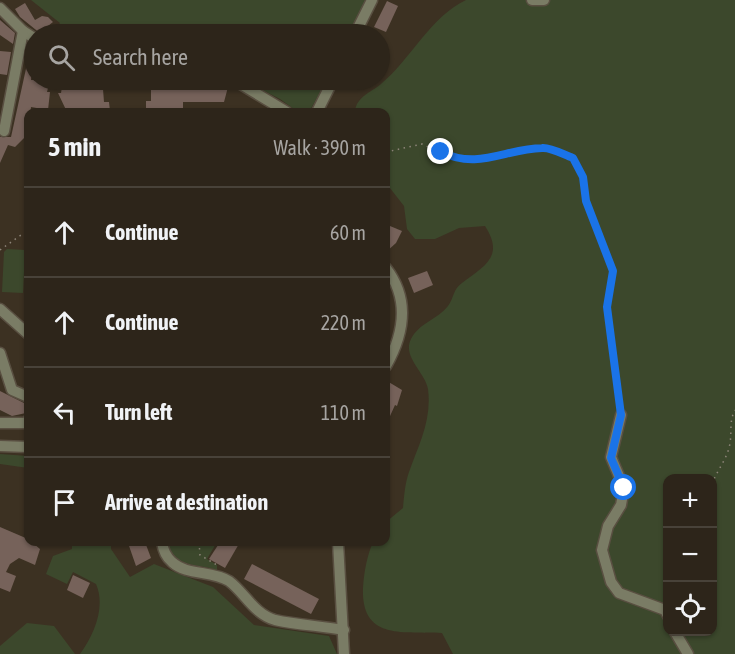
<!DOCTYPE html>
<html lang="en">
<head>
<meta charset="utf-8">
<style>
  body { margin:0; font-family:"Asap Condensed",sans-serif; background:#352d23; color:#f1f3f6 }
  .controls { position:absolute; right:18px; bottom:18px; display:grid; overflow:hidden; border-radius:12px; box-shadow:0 2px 4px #0004 }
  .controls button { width:54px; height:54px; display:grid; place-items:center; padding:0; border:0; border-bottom:2px solid #484239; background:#2d251a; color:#f1f3f6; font:30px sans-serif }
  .stop { position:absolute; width:18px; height:18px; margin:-14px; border:4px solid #1a73e8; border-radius:50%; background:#fff }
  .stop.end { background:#1a73e8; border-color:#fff; box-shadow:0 2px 6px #0008 }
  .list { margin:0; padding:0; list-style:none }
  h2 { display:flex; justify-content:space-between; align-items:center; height:78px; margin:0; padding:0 24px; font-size:26px }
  h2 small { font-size:20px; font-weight:400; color:#a7a5a2 }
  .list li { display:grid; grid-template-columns:39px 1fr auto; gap:18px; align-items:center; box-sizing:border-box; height:90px; padding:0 24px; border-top:2px solid #484239 }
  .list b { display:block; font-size:22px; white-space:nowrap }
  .list em { font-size:20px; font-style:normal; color:#a7a5a2 }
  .icon { flex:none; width:33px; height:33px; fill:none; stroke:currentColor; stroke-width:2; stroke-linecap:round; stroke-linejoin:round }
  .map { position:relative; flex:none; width:735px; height:654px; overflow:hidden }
  .search { position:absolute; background:#2d251a; box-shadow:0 2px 4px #0004; left:24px; top:24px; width:366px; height:66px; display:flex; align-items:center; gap:15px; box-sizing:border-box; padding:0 21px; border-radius:33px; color:#a7a5a2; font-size:22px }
  .panel { position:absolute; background:#2d251a; box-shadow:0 2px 4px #0004; left:24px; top:108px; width:366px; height:438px; border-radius:12px }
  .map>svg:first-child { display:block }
</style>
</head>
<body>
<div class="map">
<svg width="735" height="654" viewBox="0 0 735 654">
  <rect width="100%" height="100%" fill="#3c3122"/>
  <!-- green -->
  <g fill="#3c482c" fill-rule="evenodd">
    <path d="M31 0H366L350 34H53L60 23Z"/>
    <path d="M466 0H735V654H453L442 633C404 631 361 641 363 588 364 572 367 556 373 542H386V522L403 508C404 497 405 483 409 472 419 444 432 420 428 389 425 372 402 357 411 339 419 323 438 319 448 306 454 298 453 289 462 283 484 266 505 257 485 226L459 228 435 239H415L407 229 404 206 386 183V112H355C356 97 370 93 381 84 411 59 430 17 466 0ZM668 478H712V632H668Z"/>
    <path d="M243 80H327L309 112H298L280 99Z"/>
    <path d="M7 249 25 250 23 293 2 292 4 252Z"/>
    <path d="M0 454 28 456V468L0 464Z"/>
    <path d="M72 542H111V549L130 577 154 564 213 587 254 625 329 636 337 654H80C94 635 106 607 96 584L73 572 67 584 46 574 53 556 72 549Z"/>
    <path d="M167 542H217L207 559 217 565V570C194 563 175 568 167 542Z"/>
    <path d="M27 623 54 626 75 654H0V646Z"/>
  </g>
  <!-- building -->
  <g fill="#76625a">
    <path d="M387 1 398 6 386 32 374 27Z"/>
    <path d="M25 3 35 20 42 16 48 17 53 22 44 29 54 34H41L20 17 15 9Z"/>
    <path d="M0 20 15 33 13 44 0 35Z"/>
    <path d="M34 46 31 80H50L47 92H50L48 110 31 107 28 134 15 147 8 145 0 163V137H11L29 55 27 49Z"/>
    <path d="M0 51 11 52 7 75 0 74Z"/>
    <path d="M72 80H118L120 86 103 89 104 102H109L110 111 67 112 58 93H61L63 81 72 83Z"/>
    <path d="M151 80 214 82 228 87 224 102H183V112H162V109H146V101H151Z"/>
    <path d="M390 226 402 231 396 243 386 252V230Z"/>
    <path d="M427 271 433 285 414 293 408 278Z"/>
    <path d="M387 381 402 390 397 406 395 405 386 425Z"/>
    <path d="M0 391 28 405 26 413 12 416 0 410Z"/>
    <path d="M0 527 28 539 40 549 35 565 19 558 10 564 6 572 16 576 10 592 0 588Z"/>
    <path d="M132 542H145L151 558 136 566 128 543Z"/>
    <path d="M220 542H240L225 568 209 559Z"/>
    <path d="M252 564 319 599 311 614 244 579Z"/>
    <path d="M73 575 90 583 83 598 67 590Z"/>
  </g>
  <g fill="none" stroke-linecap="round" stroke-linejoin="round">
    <!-- minor casing -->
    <g stroke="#594f41" stroke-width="13">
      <g id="minor">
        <path d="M532 0H544"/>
        <path d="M0 8 23 31 34 38"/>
        <path d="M355 34 372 0"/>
        <path d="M234 80 287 112"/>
        <path d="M317 112 333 80"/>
        <path d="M4 131 23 31"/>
        <path d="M386 268C410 299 404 334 386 366"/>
        <path d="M0 309 28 334"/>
        <path d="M0 353 12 390 28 397"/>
        <path d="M621 415 611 457 624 488 621 505 608 526 602 550 611 582 619 593 665 610 668 616"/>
        <path d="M0 423H26L28 420"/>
        <path d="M0 446 28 447"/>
        <path d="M162 542C163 549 166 557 172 562 187 576 211 570 229 581 245 593 254 614 275 620 297 625 322 626 344 630"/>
        <path d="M338 542 344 654"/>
        <path d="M675 632 688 654"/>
      </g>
    </g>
    <!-- path -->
    <g stroke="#8e8579" stroke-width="1.5" stroke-dasharray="1.5 4.5" stroke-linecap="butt">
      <path d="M386 152 422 144 457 160 492 158 544 147 573 158 583 177 586 201 613 271 607 307 619 407"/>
      <path d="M0 250 28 230"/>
      <path d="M712 484C717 470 728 458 730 443 732 431 729 421 735 410"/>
      <path d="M199 542 200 555 217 565 216 567"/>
      <path d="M667 601 668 571"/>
    </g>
    <!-- minor -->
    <use href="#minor" stroke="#7a7c65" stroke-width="10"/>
  </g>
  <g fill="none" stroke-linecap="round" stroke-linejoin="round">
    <!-- route -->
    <path stroke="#1a73e8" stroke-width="8" d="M441 152C478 170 505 149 542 148 551 147 564 155 573 158L583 177 586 201 613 271 607 307 621 415 611 458 624 488"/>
  </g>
</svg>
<div class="controls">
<button>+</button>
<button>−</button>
<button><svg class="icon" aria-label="locate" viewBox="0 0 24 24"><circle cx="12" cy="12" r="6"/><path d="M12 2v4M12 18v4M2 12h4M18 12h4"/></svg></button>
</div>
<div class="stop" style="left:624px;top:488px"></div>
<div class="stop end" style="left:441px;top:152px"></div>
<div class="search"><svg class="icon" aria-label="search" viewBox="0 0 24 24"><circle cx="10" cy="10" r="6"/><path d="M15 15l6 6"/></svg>Search here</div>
<section class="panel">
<h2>5 min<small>Walk · 390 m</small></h2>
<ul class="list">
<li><svg class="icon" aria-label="ahead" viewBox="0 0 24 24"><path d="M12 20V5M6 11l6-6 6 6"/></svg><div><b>Continue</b></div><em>60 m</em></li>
<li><svg class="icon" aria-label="ahead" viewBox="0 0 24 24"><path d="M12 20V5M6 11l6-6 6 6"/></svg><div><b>Continue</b></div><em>220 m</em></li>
<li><svg class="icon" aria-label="left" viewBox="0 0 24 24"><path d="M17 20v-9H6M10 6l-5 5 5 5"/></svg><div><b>Turn left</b></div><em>110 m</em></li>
<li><svg class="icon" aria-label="arrive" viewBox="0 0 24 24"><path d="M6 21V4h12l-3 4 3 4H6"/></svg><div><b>Arrive at destination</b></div></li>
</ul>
</section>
</div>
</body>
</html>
